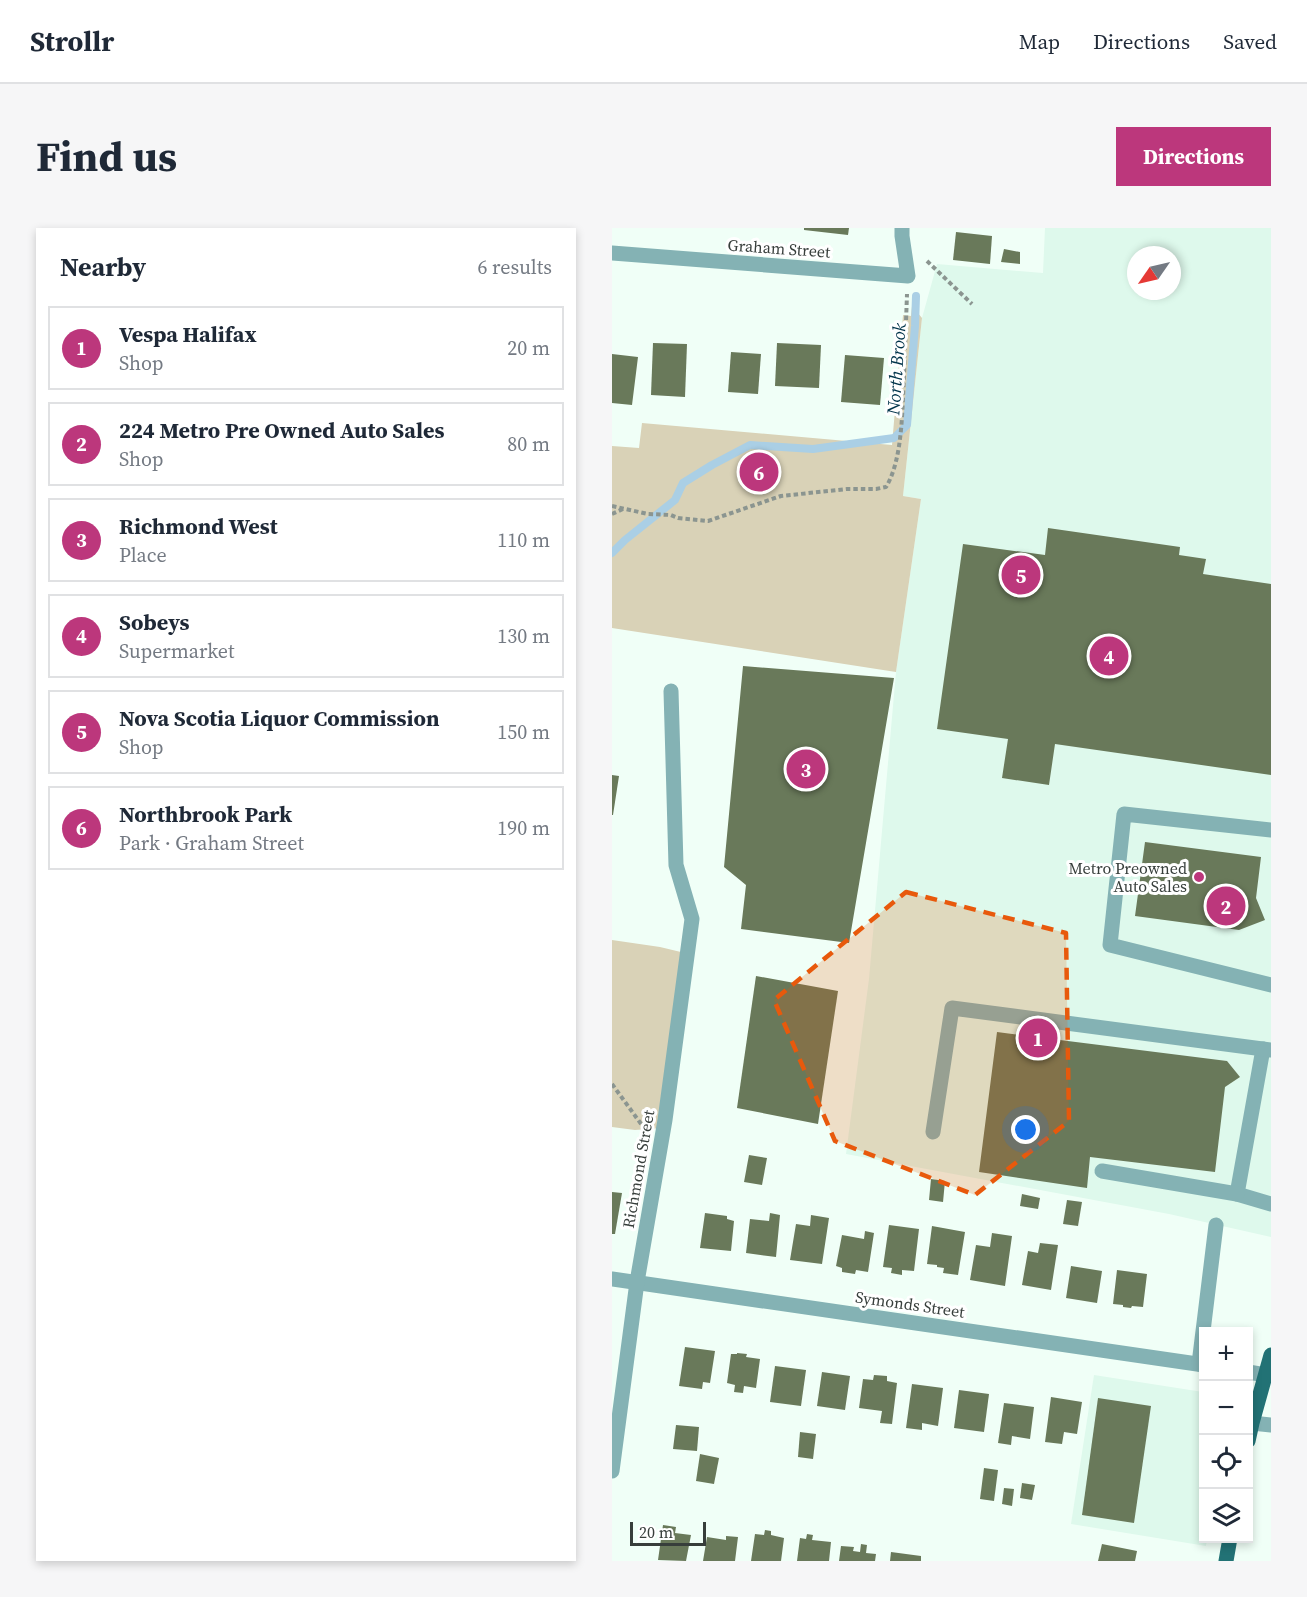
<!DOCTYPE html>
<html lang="en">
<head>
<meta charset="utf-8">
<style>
  body { margin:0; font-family:"Source Serif 4",serif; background:#f6f6f7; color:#1f2937 }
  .controls { position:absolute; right:18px; bottom:18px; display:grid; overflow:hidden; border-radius:0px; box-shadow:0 3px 9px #0003 }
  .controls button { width:54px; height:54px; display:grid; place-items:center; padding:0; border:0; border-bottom:2px solid #e0e1e3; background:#fff; color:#1f2937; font:30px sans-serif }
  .compass { position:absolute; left:515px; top:18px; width:54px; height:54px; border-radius:50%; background:#fff; box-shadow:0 3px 9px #0003; rotate:236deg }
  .scale { position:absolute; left:18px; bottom:15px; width:76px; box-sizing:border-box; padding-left:6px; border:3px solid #373e3b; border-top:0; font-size:16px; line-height:21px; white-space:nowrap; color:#373e3b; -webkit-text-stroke:4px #fff; paint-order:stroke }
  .you { position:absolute; left:414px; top:902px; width:21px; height:21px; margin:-15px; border:4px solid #fff; border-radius:50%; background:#1a73e8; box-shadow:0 0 0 9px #1a73e833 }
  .badge { display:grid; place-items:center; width:39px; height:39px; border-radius:50%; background:#bc377c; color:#fff; font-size:20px; font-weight:700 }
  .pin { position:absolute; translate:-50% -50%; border:3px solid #fff; box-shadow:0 2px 6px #0006 }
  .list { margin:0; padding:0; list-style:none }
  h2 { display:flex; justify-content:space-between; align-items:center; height:78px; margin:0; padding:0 24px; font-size:26px }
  h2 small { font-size:20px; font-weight:400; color:#747a83 }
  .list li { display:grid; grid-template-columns:39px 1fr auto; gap:18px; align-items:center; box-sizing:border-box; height:84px; margin:0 12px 12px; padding:0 12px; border:2px solid #e0e1e3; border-radius:0px }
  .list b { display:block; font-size:22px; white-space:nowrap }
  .list p { margin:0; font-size:20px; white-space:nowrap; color:#747a83 }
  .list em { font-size:20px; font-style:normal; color:#747a83 }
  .icon { flex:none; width:33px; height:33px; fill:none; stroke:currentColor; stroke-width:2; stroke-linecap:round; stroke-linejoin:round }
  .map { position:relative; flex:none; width:659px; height:1333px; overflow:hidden; border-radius:0px }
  header { display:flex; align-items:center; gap:36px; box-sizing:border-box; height:84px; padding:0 30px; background:#fff; border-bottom:2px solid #e0e1e3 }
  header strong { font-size:28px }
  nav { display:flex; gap:33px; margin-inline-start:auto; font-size:21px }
  .intro { display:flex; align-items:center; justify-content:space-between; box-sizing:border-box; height:144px; padding:0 36px }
  h1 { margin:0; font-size:42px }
  .button { padding:15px 27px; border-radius:0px; background:#bc377c; color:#fff; font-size:21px; font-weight:700 }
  main { display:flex; gap:36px; padding:0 36px }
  aside { flex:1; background:#fff; border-radius:0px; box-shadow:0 3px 9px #0003 }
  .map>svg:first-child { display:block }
</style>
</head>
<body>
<header>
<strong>Strollr</strong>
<nav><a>Map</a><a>Directions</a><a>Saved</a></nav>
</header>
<div class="intro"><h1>Find us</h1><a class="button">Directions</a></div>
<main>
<aside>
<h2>Nearby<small>6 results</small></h2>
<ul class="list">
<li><span class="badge">1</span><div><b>Vespa Halifax</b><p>Shop</p></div><em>20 m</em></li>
<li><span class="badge">2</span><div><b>224 Metro Pre Owned Auto Sales</b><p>Shop</p></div><em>80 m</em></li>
<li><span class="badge">3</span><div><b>Richmond West</b><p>Place</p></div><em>110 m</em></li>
<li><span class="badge">4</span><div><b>Sobeys</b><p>Supermarket</p></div><em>130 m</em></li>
<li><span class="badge">5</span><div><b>Nova Scotia Liquor Commission</b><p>Shop</p></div><em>150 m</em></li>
<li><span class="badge">6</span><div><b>Northbrook Park</b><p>Park · Graham Street</p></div><em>190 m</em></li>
</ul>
</aside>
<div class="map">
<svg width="659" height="1333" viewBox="0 0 659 1333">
  <rect width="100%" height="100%" fill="#f0fff7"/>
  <!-- built -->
  <g fill="#def9ec" fill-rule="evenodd">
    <path d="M433 0H659V1009L557 986 234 926 257 751 284 444 309 271 291 268 310 90 325 36 431 45ZM524 27H560V63H524Z"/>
    <path d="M482 1147 591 1164 592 1310 595 1311 594 1318 459 1296Z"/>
  </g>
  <!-- green -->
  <g fill="#d9d2b7">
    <path d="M300 78 310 90 291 268 309 271 284 444 0 400V218L27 220 30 195 280 217 291 87 299 88Z"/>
    <path d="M0 712 48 719 73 725 50 900 23 902 0 899Z"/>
  </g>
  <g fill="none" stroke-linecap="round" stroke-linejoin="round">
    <!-- stream -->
    <path stroke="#aacfe5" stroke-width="8" d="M0 325 13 312 63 272 71 255 100 237 138 217 201 221 282 210 295 197 303 98 304 68"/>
  </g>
  <!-- building -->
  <g fill="#69795a">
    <path d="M192 0H237L236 7 192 2Z"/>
    <path d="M344 4 380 8 378 36 341 32Z"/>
    <path d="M392 21 408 24V36L389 34Z"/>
    <path d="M41 115 75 116 73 169 39 167Z"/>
    <path d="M165 115 209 117 207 160 163 158Z"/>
    <path d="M119 124 149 126 146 166 116 164Z"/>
    <path d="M0 126 26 129 20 177 0 175Z"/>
    <path d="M233 127 272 130 268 177 229 174Z"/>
    <path d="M436 300 568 319 567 327 594 331 591 346 659 356V547L443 516 437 557 390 550 396 511 325 501 351 316 433 327Z"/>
    <path d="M131 438 282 450 237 715 129 701 134 657 112 639Z"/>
    <path d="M0 547 7 548 1 587H0Z"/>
    <path d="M533 614 649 629 644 670 653 692 627 702 523 688Z"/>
    <path d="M144 748 226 763 206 896 125 880Z"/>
    <path d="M385 804 615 833 628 849 613 859 603 944 478 929 475 960 367 944Z"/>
    <path d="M137 927 155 930 150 957 132 954Z"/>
    <path d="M319 951 333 953 331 974 317 972Z"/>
    <path d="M0 964 10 965 3 1006H0Z"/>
    <path d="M410 966 428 970 426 981 408 978Z"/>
    <path d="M455 972 470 974 466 998 451 996Z"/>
    <path d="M93 985 115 988V991L122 993 119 1023 88 1020Z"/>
    <path d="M158 985 168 987 164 1029 134 1025 138 991 157 993Z"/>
    <path d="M199 987 217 990 210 1036 178 1032 184 996 198 998Z"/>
    <path d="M277 997 307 1001 302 1043 290 1042V1047L279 1045 280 1040 271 1039Z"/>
    <path d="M320 998 353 1004 346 1047 331 1045 332 1040 325 1039V1037L315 1036Z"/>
    <path d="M253 1003 262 1005 256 1044 244 1042 243 1046 230 1044V1040L224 1038 230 1007 252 1011Z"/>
    <path d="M380 1005 400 1008 393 1058 358 1052 364 1017 378 1019Z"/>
    <path d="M428 1015 446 1017 439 1062 410 1057 416 1023 426 1025Z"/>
    <path d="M459 1038 490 1043 485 1075 454 1070Z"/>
    <path d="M505 1042 535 1046 531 1079 520 1078 519 1080 511 1079V1077L501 1076Z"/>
    <path d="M73 1119 103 1123 98 1155 91 1154 90 1161 67 1158Z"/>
    <path d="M125 1125 135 1126 134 1129 148 1131 144 1160 132 1158 131 1165 122 1164 123 1157 115 1155 119 1126H125Z"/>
    <path d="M163 1138 194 1142 189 1178 158 1174Z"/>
    <path d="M210 1144 238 1148 233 1182 205 1178Z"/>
    <path d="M262 1147 275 1148V1153L285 1155 280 1196 268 1195 270 1183 247 1180 251 1151 261 1152Z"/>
    <path d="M300 1156 331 1160 326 1198 310 1195V1202L294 1200Z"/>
    <path d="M347 1162 377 1166 372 1204 342 1200Z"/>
    <path d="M439 1169 470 1174 465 1206 452 1204 450 1216 433 1214Z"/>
    <path d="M486 1170 539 1178 522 1295 470 1287Z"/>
    <path d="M392 1175 422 1179 418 1211 400 1208 399 1217 386 1215Z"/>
    <path d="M64 1197 87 1199 85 1223 61 1221Z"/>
    <path d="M188 1204 204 1206 201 1231 186 1229Z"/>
    <path d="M88 1226 107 1230 102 1256 84 1253Z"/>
    <path d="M372 1240 386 1242 382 1273 368 1271Z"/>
    <path d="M410 1255 423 1257 420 1272 408 1270Z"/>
    <path d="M392 1260 402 1261 400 1278 390 1276Z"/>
    <path d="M51 1297 64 1299 63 1305 79 1307 74 1333 46 1332Z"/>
    <path d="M153 1302 159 1303V1307L172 1310 169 1333H139L143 1306 152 1307Z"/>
    <path d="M195 1306 201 1307 200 1312 219 1314 217 1333H185L188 1310 194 1311Z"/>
    <path d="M114 1308 126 1309 123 1333H91L95 1309 114 1312Z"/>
    <path d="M249 1316 255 1317 254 1325 264 1326 263 1333H227L229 1318 242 1319 241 1323 248 1324Z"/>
    <path d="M490 1316 525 1323 523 1333H486Z"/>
    <path d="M279 1324 309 1328V1333H278Z"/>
  </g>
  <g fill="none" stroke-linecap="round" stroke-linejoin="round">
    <!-- path -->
    <g stroke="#8b9590" stroke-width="4" stroke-dasharray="4.5 3" stroke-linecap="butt">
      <path d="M315 33 360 76"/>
      <path d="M0 278 36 286 59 287 66 290 96 293 169 268 235 261H264L274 259C291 231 290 181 292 149 293 121 294 94 295 66"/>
      <path d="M0 286 11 281"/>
      <path d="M0 856 32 900"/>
    </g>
    <!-- minor -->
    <g stroke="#84b2b4" stroke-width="15">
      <path d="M0 25 296 48 290 8V0"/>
      <path d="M659 602 512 586 498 717 659 757"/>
      <path d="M651 821 625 966 659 976"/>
      <path d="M321 904 340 780 659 822"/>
      <path d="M490 943 625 966"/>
      <path d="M0 1051 592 1137"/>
      <path d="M587 1136 604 997"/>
      <path d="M636 1144 654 1147"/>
      <path d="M640 1195 659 1197"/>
      <path d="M0 1243 25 1054 53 892 80 691 64 637 59 463"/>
    </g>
    <!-- major -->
    <g stroke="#227275" stroke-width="15">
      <path d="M636 1213 640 1195 659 1127"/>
      <path d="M614 1333 618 1310"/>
    </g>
  </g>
  <!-- marked area -->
  <path fill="#e8590c" fill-opacity="0.2" stroke="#e8590c" stroke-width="4.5" stroke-dasharray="12 8" stroke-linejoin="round" d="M294 664 454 705 457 893 363 967 223 913 162 772Z"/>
  <!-- markers -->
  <circle fill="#bc377c" stroke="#fff" stroke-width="2" cx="587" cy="649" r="6"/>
  <g text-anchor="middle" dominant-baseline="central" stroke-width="6" stroke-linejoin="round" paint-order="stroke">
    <!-- street labels -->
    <g font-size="16" fill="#373e3b" stroke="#fff">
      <text transform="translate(167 20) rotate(4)">Graham Street</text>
      <text transform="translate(26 941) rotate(-80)">Richmond Street</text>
      <text transform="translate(298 1076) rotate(8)">Symonds Street</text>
    </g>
    <!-- poi labels -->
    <g font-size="16" fill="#373e3b" stroke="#fff" text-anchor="end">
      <text x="575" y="640">Metro Preowned<tspan x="575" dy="18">Auto Sales</tspan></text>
    </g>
    <!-- water labels -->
    <g font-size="18" font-style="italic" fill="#00334a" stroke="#fff">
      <text transform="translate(284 141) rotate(-86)">North Brook</text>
    </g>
  </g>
</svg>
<div class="controls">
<button>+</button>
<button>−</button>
<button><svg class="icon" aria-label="locate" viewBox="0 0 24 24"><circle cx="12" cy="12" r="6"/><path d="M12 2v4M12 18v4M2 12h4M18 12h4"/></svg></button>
<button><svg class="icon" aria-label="layers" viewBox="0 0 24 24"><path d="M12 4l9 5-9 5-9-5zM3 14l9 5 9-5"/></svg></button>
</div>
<svg class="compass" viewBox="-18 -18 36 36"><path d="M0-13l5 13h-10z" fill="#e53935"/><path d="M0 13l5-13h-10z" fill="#747a83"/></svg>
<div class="scale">20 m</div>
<div class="you"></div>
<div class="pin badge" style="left:426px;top:810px">1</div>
<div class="pin badge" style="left:614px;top:678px">2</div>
<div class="pin badge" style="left:194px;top:541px">3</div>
<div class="pin badge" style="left:497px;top:428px">4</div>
<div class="pin badge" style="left:409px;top:347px">5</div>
<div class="pin badge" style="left:147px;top:244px">6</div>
</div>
</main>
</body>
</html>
